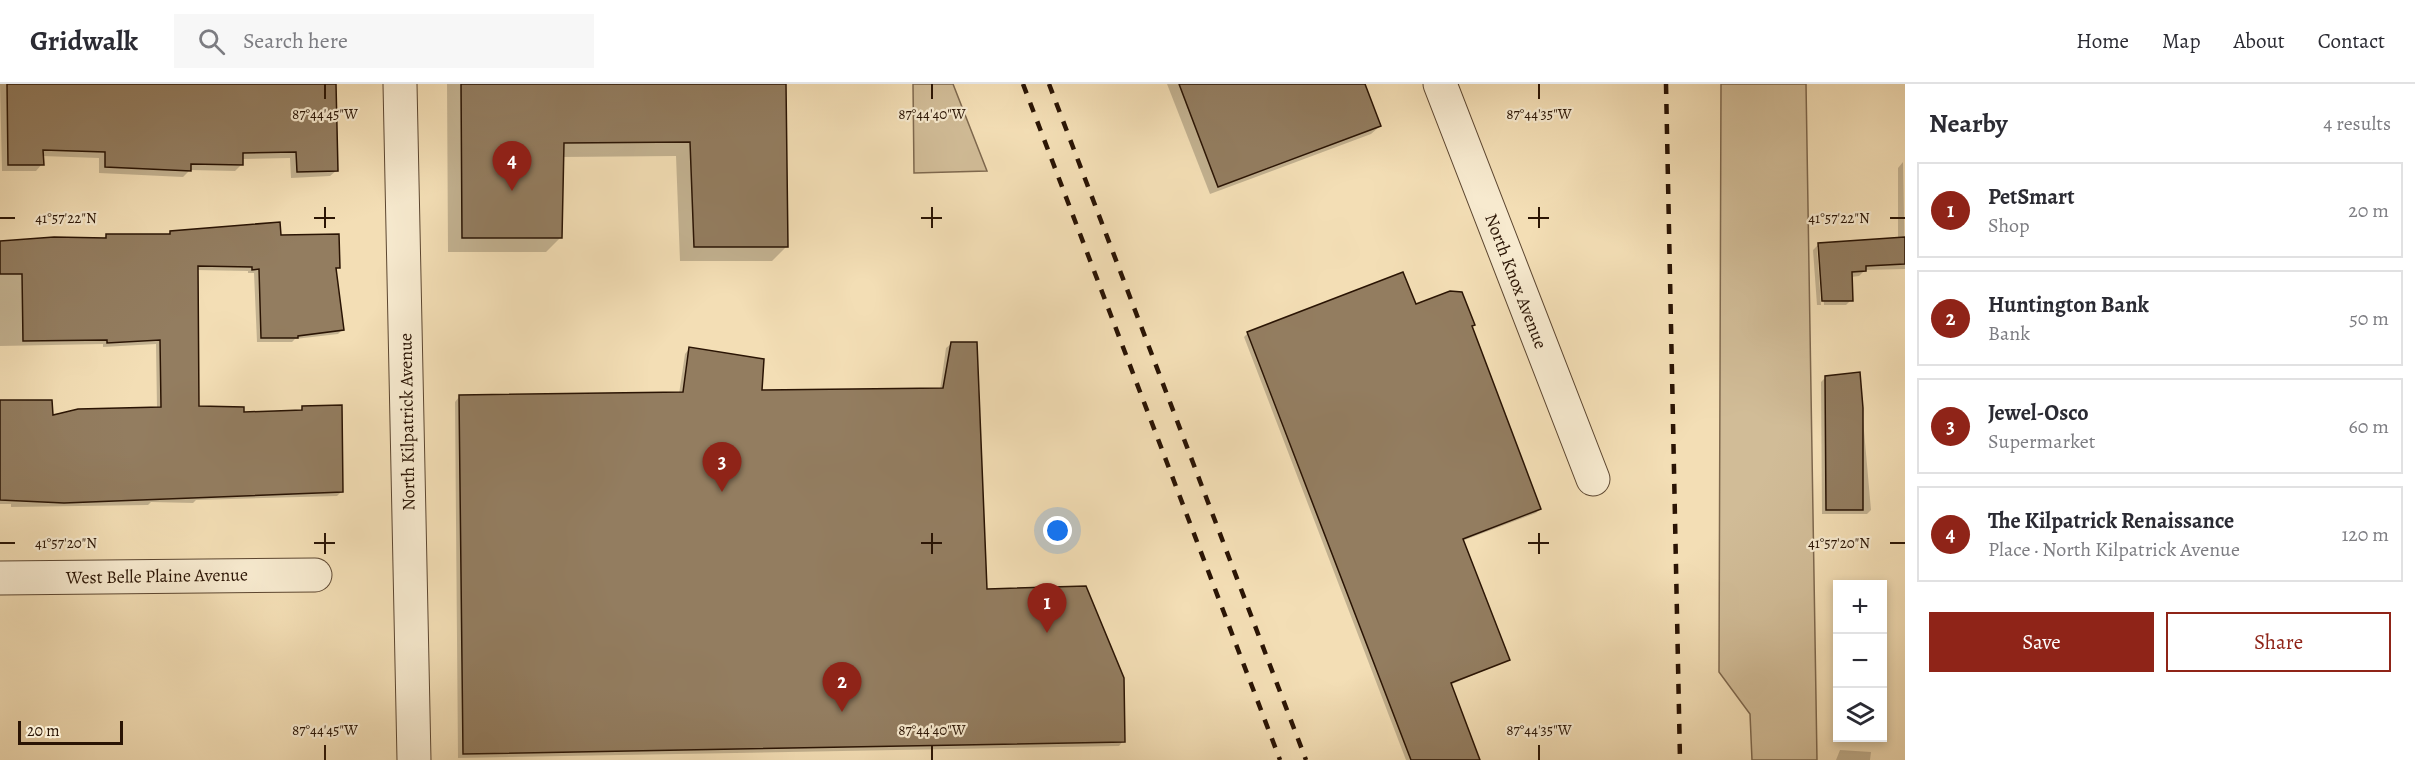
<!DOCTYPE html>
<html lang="en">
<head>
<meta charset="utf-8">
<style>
  body { margin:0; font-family:Alegreya,serif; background:#f7f7f7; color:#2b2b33 }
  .controls { position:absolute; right:18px; bottom:18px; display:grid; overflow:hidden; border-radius:0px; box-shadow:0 3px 9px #0003 }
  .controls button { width:54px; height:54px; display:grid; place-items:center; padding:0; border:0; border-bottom:2px solid #e1e1e2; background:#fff; color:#2b2b33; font:30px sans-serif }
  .scale { position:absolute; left:18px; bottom:15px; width:105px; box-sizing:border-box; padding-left:6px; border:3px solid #2a1404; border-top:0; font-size:16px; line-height:21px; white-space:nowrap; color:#2a1404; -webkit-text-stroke:4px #f7eacf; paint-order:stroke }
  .you { position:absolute; left:1058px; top:447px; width:21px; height:21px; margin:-15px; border:4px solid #fff; border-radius:50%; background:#1a73e8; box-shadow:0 0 0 9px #1a73e833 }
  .badge { display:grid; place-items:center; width:39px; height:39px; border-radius:50%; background:#8f2418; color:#fff; font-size:20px; font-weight:700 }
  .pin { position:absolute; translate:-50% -50px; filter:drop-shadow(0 2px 3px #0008) }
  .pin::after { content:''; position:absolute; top:32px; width:21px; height:18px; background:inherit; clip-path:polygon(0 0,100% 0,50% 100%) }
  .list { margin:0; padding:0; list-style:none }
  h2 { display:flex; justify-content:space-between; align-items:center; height:78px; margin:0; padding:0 24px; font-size:26px }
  h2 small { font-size:20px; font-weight:400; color:#7c7c81 }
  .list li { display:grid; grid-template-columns:39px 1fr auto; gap:18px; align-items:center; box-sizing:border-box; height:96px; margin:0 12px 12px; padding:0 12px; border:2px solid #e1e1e2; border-radius:0px }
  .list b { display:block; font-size:22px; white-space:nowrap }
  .list p { margin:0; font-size:20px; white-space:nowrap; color:#7c7c81 }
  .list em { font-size:20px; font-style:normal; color:#7c7c81 }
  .actions { display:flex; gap:12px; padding:18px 24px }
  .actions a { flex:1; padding:14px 0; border:2px solid #8f2418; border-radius:0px; text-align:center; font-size:21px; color:#8f2418 }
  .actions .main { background:#8f2418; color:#fff }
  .icon { flex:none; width:33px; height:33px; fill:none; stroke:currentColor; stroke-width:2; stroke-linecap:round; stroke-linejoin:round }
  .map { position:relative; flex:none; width:1905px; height:676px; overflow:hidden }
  header { display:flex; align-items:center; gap:36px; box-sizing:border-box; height:84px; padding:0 30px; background:#fff; border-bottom:2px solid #e1e1e2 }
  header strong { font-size:28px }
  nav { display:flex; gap:33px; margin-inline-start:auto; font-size:21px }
  .search { width:420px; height:54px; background:#f7f7f7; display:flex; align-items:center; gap:15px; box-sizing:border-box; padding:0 21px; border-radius:0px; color:#7c7c81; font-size:22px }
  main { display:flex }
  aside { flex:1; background:#fff }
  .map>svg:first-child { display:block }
</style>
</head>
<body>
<header>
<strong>Gridwalk</strong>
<div class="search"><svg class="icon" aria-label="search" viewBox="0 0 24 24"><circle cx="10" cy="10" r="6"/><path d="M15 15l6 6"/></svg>Search here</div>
<nav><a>Home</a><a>Map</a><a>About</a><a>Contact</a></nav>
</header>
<main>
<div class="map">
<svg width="1905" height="676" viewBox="0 0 1905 676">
  <rect width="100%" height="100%" fill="#f3deb5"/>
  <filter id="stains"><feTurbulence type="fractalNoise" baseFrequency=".00333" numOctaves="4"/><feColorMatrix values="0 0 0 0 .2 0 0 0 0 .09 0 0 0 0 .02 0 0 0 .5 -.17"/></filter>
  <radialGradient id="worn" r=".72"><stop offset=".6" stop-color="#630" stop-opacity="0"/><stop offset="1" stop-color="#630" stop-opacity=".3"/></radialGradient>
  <!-- green -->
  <g fill="#d1bc97" stroke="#7e684e" stroke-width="1.5">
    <path d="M913 0H953L987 87 914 89Z"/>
    <path d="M1721 0H1806L1817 676H1752L1750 630 1719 588Z"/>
  </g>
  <!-- shadow -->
  <g fill="#0003">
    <path d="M0 0H334L337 86 330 92 291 94 290 74 241 75V81L235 87 190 86 183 93 99 89V74L42 72V80L36 87H2Z"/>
    <path d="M447 0H784L786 163 772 177H680L676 72 562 73 561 153 546 168H448Z"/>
    <path d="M1167 0H1364L1380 42 1371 50 1210 110Z"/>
    <path d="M1903 78 1905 185 1865 186 1859 192 1851 193V216L1846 221H1824L1820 163H1817L1821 221H1817L1813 166 1819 160 1898 155V84Z"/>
    <path d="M170 149 279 152 338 184 335 187 342 246 338 250 295 255 292 258H257L254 189H248V187L196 186 198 323 243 330 299 328 303 323 342 407 337 412 196 416 193 419 151 418 148 421 11 423V420H0V347L52 333 157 325 156 260 103 263V260L0 262V157L103 155 107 151H168Z"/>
    <path d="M1415 222 1470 243 1540 425 1536 429 1462 457 1508 576 1450 601 1479 676H1406L1244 253 1248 249Z"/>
    <path d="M951 260 986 506 1123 657 1119 662 458 674 455 318 459 313 679 310 685 270 689 265 761 308 940 306 946 264Z"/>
    <path d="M1859 290 1871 426 1867 430H1822L1821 298 1825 294Z"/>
    <path d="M1840 666 1871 668 1870 676H1836Z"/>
  </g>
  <!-- building -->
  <g fill="#937d60" stroke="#2a1404" stroke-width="1.5">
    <path d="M7 0H336L338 87 297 88 296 68 243 69V81L191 80V87L105 83V68L43 66 44 81H8Z"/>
    <path d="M461 0H786L788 163H694L690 58 564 59 562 154H462Z"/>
    <path d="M1179 0H1365L1381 42 1218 103Z"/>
    <path d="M280 138 281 151 339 150 340 184H336L344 246 298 252V254H261L259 185 252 186V183L198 182 199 322 244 323V328L302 326V322L342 321 343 408 64 419 0 416V316H52L53 331 78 325 161 323 160 256 107 259V256L23 257 22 190H0V157L54 153 106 154V150H170V147Z"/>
    <path d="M1905 153V180L1866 182V187L1852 188 1853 217H1822L1818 159Z"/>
    <path d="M1403 188 1416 220 1450 207 1462 208 1475 241 1472 242 1541 425 1463 455 1510 576 1451 599 1480 676H1411L1247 248Z"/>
    <path d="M951 258H977L987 505 1086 502 1124 594 1125 658 463 670 459 311 683 308 689 263 764 275 762 306 943 304Z"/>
    <path d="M1860 288 1863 324V426H1826L1825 292Z"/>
  </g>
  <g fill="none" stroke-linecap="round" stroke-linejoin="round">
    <!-- minor casing -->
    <g stroke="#5c4630" stroke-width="35">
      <g id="minor">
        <path d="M400 0 414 676"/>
        <path d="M1440 0 1593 395"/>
        <path d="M0 494 315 491"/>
      </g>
    </g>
    <!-- minor -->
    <use href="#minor" stroke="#f7eacf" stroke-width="33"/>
    <!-- rail -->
    <g stroke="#2a1404" stroke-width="4.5" stroke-dasharray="10 10" stroke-linecap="butt">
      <path d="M1023 0 1280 676"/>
      <path d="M1049 0 1306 676"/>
      <path d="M1666 0 1680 676"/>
    </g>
  </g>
  <!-- ticks -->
  <path fill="none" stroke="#2a1404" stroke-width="2" d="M325 0V15M932 0V15M1539 0V15M325 123V144M932 123V144M1539 123V144M0 134H15M314 134H335M921 134H942M1528 134H1549M1890 134H1905M325 449V470M932 449V470M1539 449V470M0 459H15M314 459H335M921 459H942M1528 459H1549M1890 459H1905M325 661V676M932 661V676M1539 661V676"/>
  <g text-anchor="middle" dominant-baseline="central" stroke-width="4.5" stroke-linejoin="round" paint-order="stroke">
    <!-- street labels -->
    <g font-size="18" fill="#2a1404" stroke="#f7eacf">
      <text transform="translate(1516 197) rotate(69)">North Knox Avenue</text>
      <text transform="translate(407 338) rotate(-91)">North Kilpatrick Avenue</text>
      <text transform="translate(157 492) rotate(-1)">West Belle Plaine Avenue</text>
    </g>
  </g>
  <g font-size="15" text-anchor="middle" fill="#2a1404" stroke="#f7eacf" stroke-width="4.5" stroke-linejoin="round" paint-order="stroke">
    <text x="325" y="35">87°44'45"W</text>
    <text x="932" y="35">87°44'40"W</text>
    <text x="1539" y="35">87°44'35"W</text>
    <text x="66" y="139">41°57'22"N</text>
    <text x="1839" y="139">41°57'22"N</text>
    <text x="66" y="464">41°57'20"N</text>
    <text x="1839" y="464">41°57'20"N</text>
    <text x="325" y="651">87°44'45"W</text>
    <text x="932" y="651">87°44'40"W</text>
    <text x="1539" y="651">87°44'35"W</text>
  </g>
  <rect width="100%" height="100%" filter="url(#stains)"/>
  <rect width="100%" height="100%" fill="url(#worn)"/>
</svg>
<div class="controls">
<button>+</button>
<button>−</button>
<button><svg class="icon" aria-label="layers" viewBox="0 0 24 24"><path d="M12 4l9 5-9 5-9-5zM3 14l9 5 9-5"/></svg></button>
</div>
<div class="scale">20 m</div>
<div class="you"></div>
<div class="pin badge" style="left:1047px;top:549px">1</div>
<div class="pin badge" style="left:842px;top:628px">2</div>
<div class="pin badge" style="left:722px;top:408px">3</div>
<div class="pin badge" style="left:512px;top:107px">4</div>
</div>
<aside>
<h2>Nearby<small>4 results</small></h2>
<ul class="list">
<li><span class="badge">1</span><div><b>PetSmart</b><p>Shop</p></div><em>20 m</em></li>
<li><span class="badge">2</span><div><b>Huntington Bank</b><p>Bank</p></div><em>50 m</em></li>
<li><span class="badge">3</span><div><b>Jewel-Osco</b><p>Supermarket</p></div><em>60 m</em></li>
<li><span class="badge">4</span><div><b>The Kilpatrick Renaissance</b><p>Place · North Kilpatrick Avenue</p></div><em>120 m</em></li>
</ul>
<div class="actions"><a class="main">Save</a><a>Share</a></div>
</aside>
</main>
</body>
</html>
